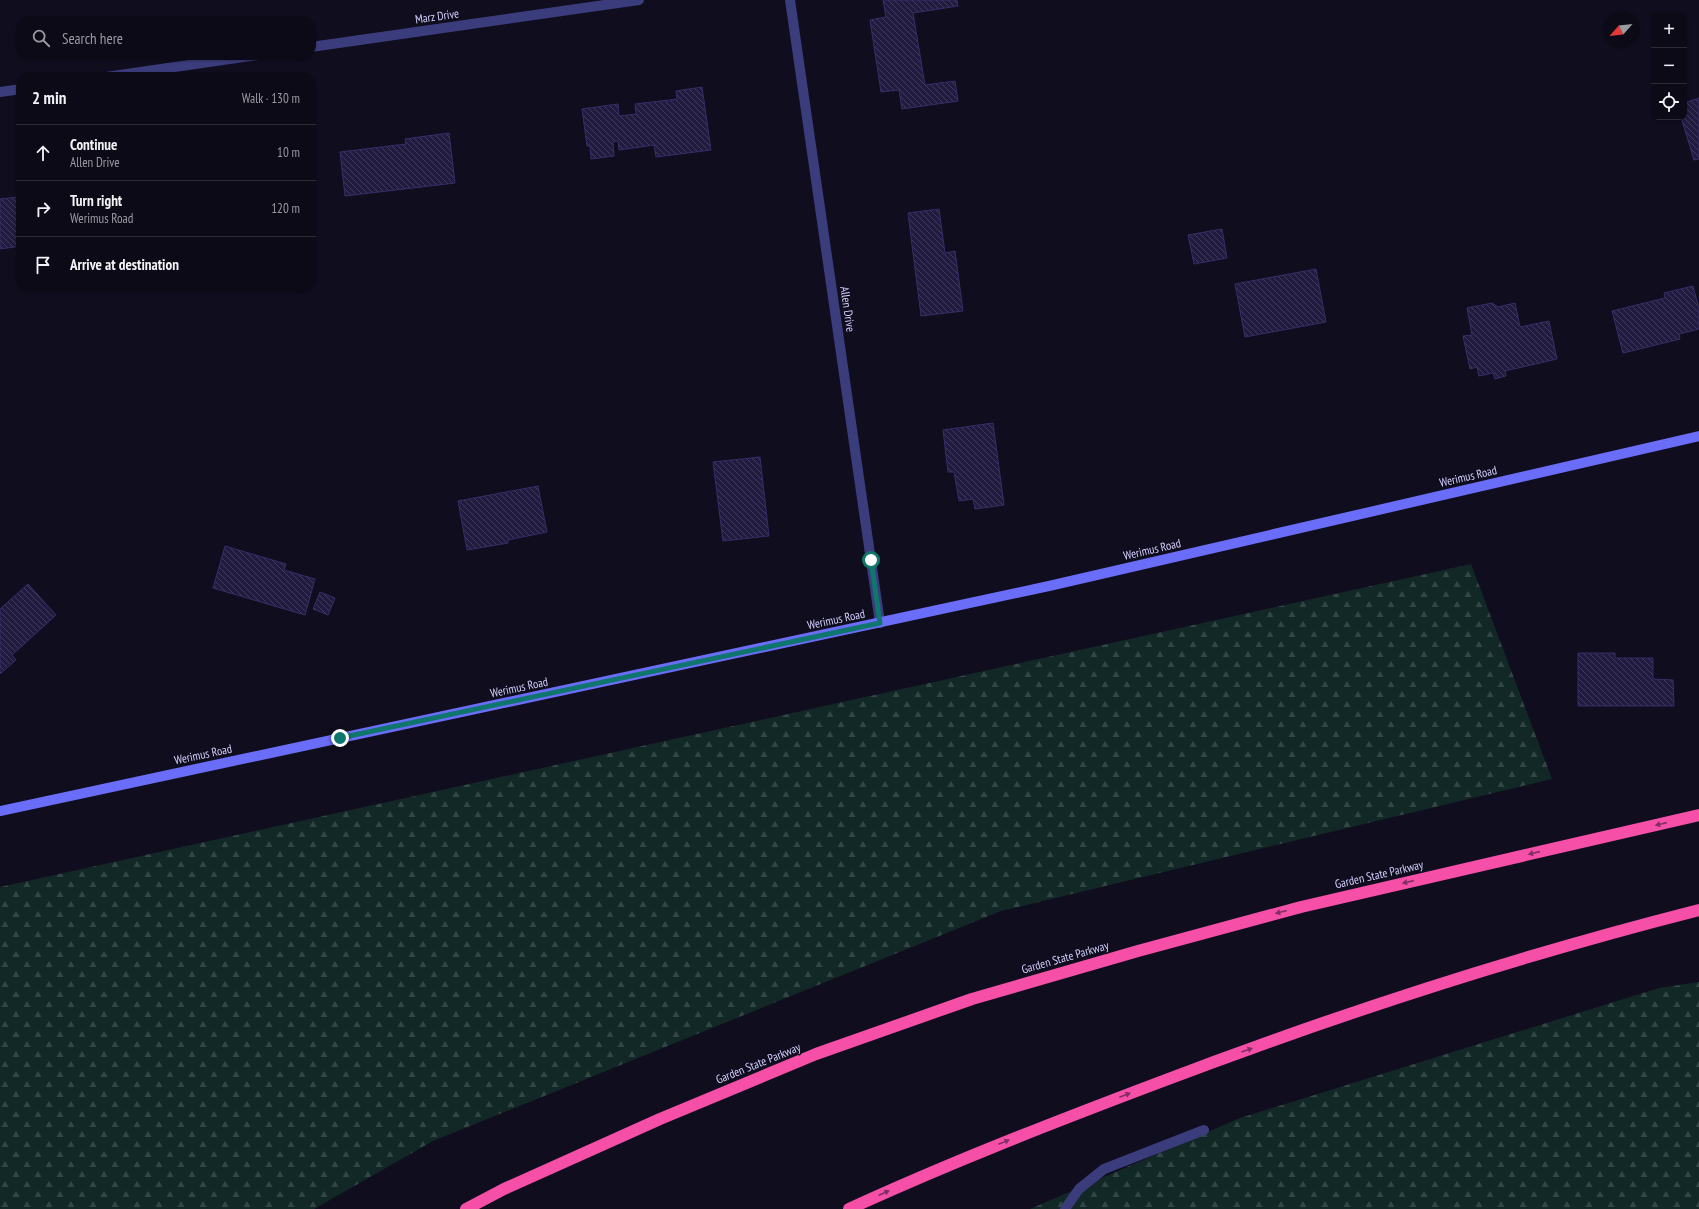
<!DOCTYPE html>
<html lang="en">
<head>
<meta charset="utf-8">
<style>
  body { margin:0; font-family:"PT Sans Narrow",sans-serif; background:#151320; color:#f1f3f6 }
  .controls { position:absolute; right:12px; top:12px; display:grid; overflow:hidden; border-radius:8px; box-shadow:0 1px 3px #0004 }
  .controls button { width:36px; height:36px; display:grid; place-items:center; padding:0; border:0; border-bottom:1px solid #2c2b36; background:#0c0a17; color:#f1f3f6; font:20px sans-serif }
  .compass { position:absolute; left:1603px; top:12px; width:36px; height:36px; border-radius:50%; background:#0c0a17; box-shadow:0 1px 3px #0004; rotate:243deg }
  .stop { position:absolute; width:12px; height:12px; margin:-9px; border:3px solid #0f766e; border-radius:50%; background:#fff }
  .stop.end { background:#0f766e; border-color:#fff; box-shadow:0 1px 4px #0008 }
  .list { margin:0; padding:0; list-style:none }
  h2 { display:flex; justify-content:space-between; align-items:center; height:52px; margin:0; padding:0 16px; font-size:17px }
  h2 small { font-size:13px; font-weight:400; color:#9a9aa1 }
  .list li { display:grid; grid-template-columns:26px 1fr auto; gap:12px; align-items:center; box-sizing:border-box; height:56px; padding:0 16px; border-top:1px solid #2c2b36 }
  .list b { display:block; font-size:15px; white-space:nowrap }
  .list p { margin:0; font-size:13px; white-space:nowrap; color:#9a9aa1 }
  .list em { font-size:13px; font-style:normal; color:#9a9aa1 }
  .icon { flex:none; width:22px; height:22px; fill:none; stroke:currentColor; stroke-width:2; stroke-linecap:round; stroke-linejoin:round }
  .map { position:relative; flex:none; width:1699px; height:1209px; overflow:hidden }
  .search { position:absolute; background:#0c0a17; box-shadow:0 1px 3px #0004; left:16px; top:16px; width:300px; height:44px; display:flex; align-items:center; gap:10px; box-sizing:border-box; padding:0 14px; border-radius:16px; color:#9a9aa1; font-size:15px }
  .panel { position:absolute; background:#0c0a17; box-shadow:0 1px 3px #0004; left:16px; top:72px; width:300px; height:220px; border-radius:16px }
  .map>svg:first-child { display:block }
</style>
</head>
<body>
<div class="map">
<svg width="1699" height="1209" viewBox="0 0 1699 1209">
  <defs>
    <pattern id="forest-firs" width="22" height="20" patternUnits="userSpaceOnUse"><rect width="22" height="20" fill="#112826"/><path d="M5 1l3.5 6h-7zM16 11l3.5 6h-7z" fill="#334646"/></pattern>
    <pattern id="building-back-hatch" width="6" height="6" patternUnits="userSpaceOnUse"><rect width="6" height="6" fill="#201b3f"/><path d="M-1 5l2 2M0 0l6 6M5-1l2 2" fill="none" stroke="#3f3b5c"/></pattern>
  </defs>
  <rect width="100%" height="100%" fill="#100d1f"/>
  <!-- forest -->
  <g fill="url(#forest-firs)">
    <path d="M1471 564 1552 779 1001 911 433 1141 314 1209H0V887Z"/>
    <path d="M1699 982V1209H1030L1240 1118 1659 988Z"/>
  </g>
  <!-- building -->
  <g fill="url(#building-back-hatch)" stroke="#372e69">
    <path d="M883 0H957L958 6 913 13 925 85 955 81 958 101 902 109 899 90 881 92 870 20 886 17Z"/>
    <path d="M702 87 711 150 656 157 654 145 619 150 618 141 613 142 614 156 591 159 590 146H587L582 109 618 104 619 116 636 114 635 104 677 99 676 91Z"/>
    <path d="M1699 98V159L1694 160 1681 117H1684V103Z"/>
    <path d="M449 133 455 183 345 196 340 152 406 144 405 139Z"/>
    <path d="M18 197 21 216V246L0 249V199Z"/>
    <path d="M939 209 945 253 955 251 963 311 921 316 908 213Z"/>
    <path d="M1222 229 1227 258 1194 264 1188 235Z"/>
    <path d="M1316 269 1326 322 1245 337 1235 284Z"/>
    <path d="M1693 286 1699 309V329L1679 334 1680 339 1623 353 1612 311 1665 298 1664 293Z"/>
    <path d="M1492 303 1498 307 1515 303 1520 327 1549 321 1557 359 1505 371 1506 376 1495 379 1493 373 1479 376 1477 367 1470 369 1463 336 1472 335 1467 308Z"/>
    <path d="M993 423 1004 505 975 509 973 499 959 501 954 472H948L943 430Z"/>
    <path d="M760 457 769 536 723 541 713 462Z"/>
    <path d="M538 486 547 532 508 540V543L467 550 458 501Z"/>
    <path d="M225 546 286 564 284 570 315 579 305 615 213 588Z"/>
    <path d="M28 584 56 615 12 655 16 660 0 674V609Z"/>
    <path d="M320 592 335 598 328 615 313 609Z"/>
    <path d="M1578 653H1615V658H1653V679L1673 680 1674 706H1578Z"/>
  </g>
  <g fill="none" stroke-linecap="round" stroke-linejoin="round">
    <!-- service -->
    <path stroke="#3b3c7b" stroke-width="10" d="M1065 1209 1079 1189 1104 1169 1204 1130"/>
    <!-- minor -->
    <g stroke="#3b3c7b" stroke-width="10">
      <path d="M790 0 880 623"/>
      <path d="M311 47 639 0"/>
      <path d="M106 77 258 55"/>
      <path d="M0 92 21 89"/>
    </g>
    <!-- secondary -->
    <path stroke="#6a6df7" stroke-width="10" d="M0 811 1049 586 1699 436"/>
    <!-- motorway -->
    <g stroke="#f64fa7" stroke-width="12">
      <path d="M466 1209 504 1189 660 1119 816 1054 972 999 1138 951 1301 907 1699 815"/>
      <path d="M849 1209C949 1163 1052 1123 1155 1084 1333 1016 1514 957 1699 910"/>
    </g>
  </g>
  <!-- one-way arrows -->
  <defs><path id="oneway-solid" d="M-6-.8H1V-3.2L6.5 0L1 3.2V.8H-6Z"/></defs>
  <g fill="#832e63">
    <use href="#oneway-solid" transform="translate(1661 824) rotate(167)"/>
    <use href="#oneway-solid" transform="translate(1534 853) rotate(167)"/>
    <use href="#oneway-solid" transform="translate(1408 882) rotate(167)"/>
    <use href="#oneway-solid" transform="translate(1281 912) rotate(165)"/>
    <use href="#oneway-solid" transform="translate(1247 1050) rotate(-19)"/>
    <use href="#oneway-solid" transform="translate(1125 1095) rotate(-21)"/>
    <use href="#oneway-solid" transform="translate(1004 1142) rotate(-22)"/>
    <use href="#oneway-solid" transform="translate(884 1193) rotate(-25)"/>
  </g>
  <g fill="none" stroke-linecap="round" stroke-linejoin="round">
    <!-- route -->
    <path stroke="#0f766e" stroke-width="5" d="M340 738 880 623 871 560"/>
  </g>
  <g text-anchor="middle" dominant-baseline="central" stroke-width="3" stroke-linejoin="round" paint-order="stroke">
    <!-- street labels -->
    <g font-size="12" fill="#d1cefc" stroke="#100d1f">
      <text transform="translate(437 16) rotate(-8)">Marz Drive</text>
      <text transform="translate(848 309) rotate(82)">Allen Drive</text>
      <text transform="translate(1468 476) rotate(-13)">Werimus Road</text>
      <text transform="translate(1152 549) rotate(-13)">Werimus Road</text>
      <text transform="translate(836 619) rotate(-12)">Werimus Road</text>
      <text transform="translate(519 687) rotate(-12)">Werimus Road</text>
      <text transform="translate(203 754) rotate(-12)">Werimus Road</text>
      <text transform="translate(1379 874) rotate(-13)">Garden State Parkway</text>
      <text transform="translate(1065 957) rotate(-16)">Garden State Parkway</text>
      <text transform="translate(758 1063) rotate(-22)">Garden State Parkway</text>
    </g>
  </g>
</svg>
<div class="controls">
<button>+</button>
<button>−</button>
<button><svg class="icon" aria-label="locate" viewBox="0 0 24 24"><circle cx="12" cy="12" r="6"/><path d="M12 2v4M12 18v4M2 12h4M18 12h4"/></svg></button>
</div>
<svg class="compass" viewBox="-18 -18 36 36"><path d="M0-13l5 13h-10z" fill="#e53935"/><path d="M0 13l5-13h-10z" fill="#9a9aa1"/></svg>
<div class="stop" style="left:871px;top:560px"></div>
<div class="stop end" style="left:340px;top:738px"></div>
<div class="search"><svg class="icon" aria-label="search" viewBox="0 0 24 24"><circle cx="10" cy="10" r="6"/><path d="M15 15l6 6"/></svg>Search here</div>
<section class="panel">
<h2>2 min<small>Walk · 130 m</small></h2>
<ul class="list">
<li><svg class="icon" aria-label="ahead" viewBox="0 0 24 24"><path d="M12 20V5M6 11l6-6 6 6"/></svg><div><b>Continue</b><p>Allen Drive</p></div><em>10 m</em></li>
<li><svg class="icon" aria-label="right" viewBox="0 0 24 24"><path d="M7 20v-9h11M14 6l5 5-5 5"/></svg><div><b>Turn right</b><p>Werimus Road</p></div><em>120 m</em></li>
<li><svg class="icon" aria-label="arrive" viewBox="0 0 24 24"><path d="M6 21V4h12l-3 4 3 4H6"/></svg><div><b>Arrive at destination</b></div></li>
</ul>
</section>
</div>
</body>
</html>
